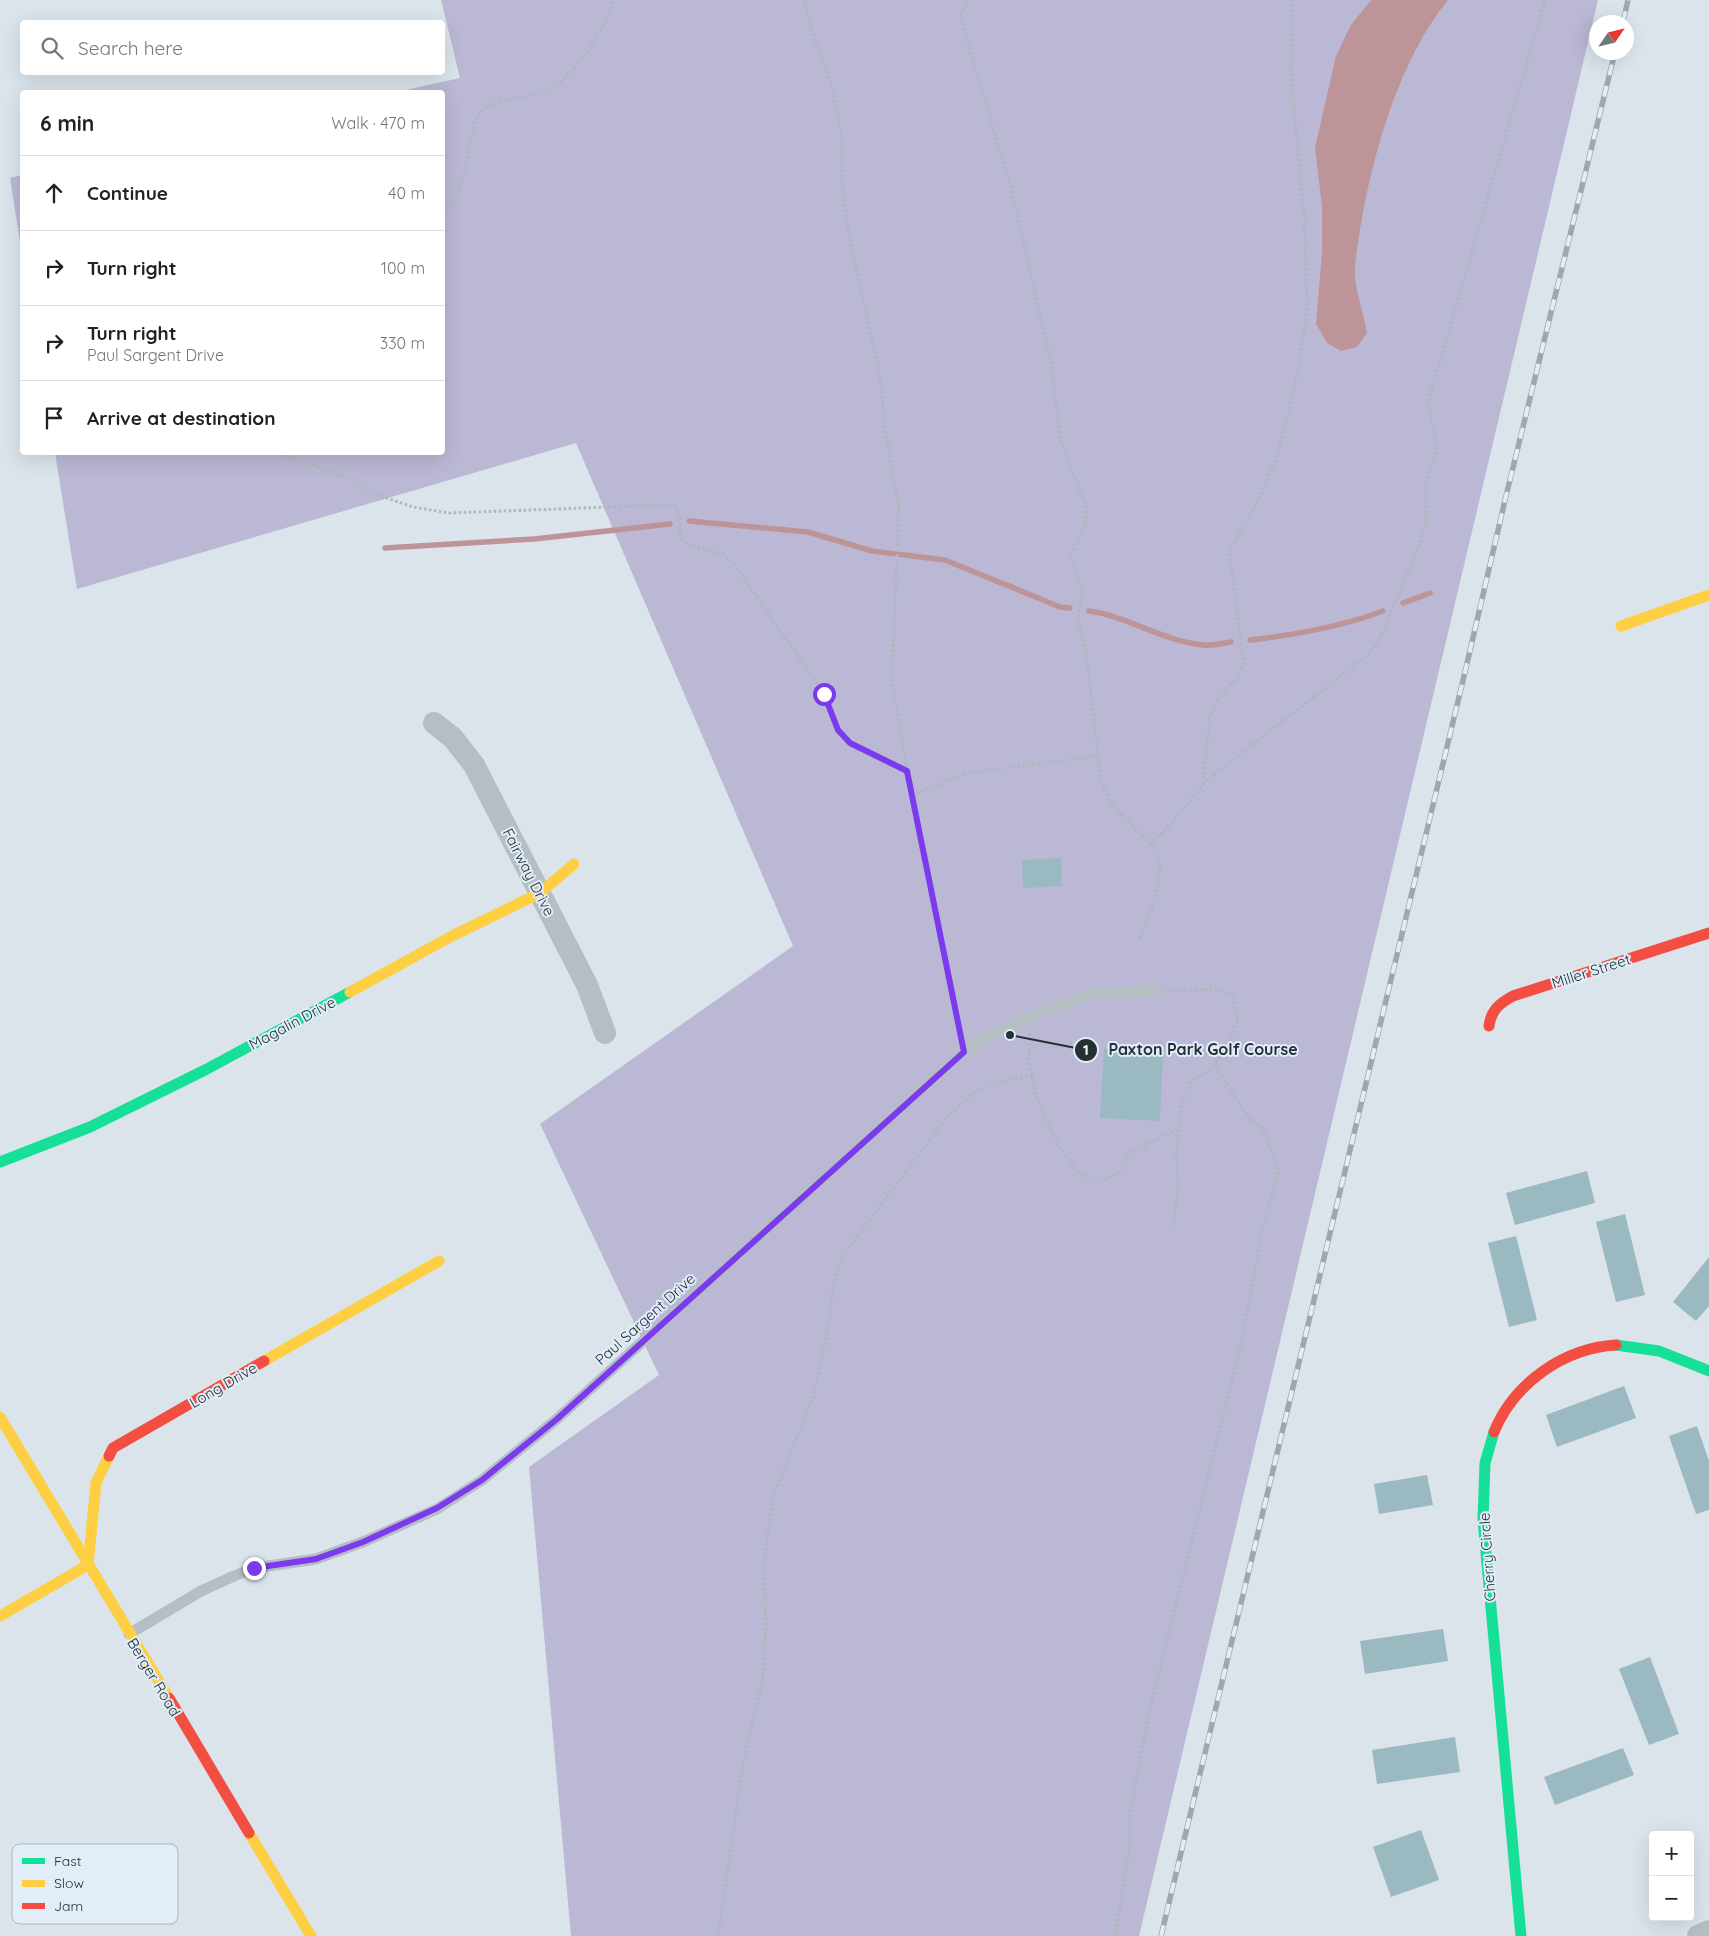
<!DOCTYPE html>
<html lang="en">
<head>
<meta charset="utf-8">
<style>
  body { margin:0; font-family:Quicksand,sans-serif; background:#f6f6f6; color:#222 }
  .controls { position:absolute; right:15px; bottom:15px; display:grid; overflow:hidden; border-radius:5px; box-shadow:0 5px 20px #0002 }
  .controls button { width:45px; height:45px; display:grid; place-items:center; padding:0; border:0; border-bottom:1px solid #e0e0e0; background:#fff; color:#222; font:25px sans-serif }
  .compass { position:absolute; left:1589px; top:15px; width:45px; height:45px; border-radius:50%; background:#fff; box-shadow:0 5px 20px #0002; rotate:55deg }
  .stop { position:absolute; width:15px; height:15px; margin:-11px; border:4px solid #7c3aed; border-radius:50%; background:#fff }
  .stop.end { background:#7c3aed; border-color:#fff; box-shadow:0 1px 5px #0008 }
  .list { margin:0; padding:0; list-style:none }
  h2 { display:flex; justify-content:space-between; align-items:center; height:65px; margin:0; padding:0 20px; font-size:21px }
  h2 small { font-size:16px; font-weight:400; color:#767676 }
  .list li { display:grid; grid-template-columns:32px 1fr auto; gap:15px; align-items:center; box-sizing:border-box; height:75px; padding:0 20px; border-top:1px solid #e0e0e0 }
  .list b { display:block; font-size:19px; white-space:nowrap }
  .list p { margin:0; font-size:16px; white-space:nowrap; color:#767676 }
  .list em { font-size:16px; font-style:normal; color:#767676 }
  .icon { flex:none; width:28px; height:28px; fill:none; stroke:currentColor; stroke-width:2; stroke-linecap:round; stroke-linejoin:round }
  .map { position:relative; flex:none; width:1709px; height:1936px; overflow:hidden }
  .search { position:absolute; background:#fff; box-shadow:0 5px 20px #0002; left:20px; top:20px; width:425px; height:55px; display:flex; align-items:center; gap:12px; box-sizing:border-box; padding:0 18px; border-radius:5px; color:#767676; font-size:19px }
  .panel { position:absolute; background:#fff; box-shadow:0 5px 20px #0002; left:20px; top:90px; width:425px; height:365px; border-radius:5px }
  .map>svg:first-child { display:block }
</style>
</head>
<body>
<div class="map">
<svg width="1709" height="1936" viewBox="0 0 1709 1936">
  <rect width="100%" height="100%" fill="#dbe4eb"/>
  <!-- green -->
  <g fill="#bab8d4">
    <path d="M441 0H1598L1139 1936H571L529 1467 659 1375 540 1124 793 946 576 443 77 589 55 453 442 452V92H396L460 78Z"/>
    <path d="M22 175V254L10 178Z"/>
  </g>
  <!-- water -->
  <path fill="#bd9498" d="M1371 0H1448C1399 60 1373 153 1360 229 1358 244 1354 262 1355 278 1357 296 1364 315 1367 333L1357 347 1341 351 1327 343 1316 324 1322 252V206L1315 148 1336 56 1351 25Z"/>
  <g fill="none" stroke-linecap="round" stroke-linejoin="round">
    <!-- stream -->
    <g stroke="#bd9498" stroke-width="5.5">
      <path d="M689 521 808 532 872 551 945 560 1060 607 1070 608"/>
      <path d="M385 548 534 539 670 524"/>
      <path d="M1403 603 1430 593"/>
      <path d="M1089 611C1128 616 1164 642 1204 645 1213 646 1223 643 1231 642"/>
      <path d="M1250 640C1295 635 1340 627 1383 611"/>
    </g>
  </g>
  <!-- building -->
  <g fill="#9bb9c0">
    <path d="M1061 858 1062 886 1023 888 1022 860Z"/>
    <path d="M1104 1049 1163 1052 1160 1121 1100 1118Z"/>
    <path d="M1587 1171 1595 1203 1515 1225 1506 1193Z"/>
    <path d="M1625 1214 1645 1295 1616 1302 1596 1222Z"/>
    <path d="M1516 1236 1537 1320 1509 1327 1488 1243Z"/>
    <path d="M1709 1257V1306L1696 1321 1673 1302Z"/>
    <path d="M1624 1386 1636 1418 1557 1447 1546 1415Z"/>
    <path d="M1697 1426 1709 1461V1510L1696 1514 1669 1436Z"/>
    <path d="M1427 1475 1433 1505 1379 1514 1374 1484Z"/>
    <path d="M1443 1629 1448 1661 1365 1674 1360 1641Z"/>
    <path d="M1650 1657 1679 1734 1649 1745 1619 1669Z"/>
    <path d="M1455 1737 1460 1772 1377 1784 1372 1750Z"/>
    <path d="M1623 1748 1634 1775 1555 1805 1544 1777Z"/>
    <path d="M1421 1830 1439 1880 1391 1897 1373 1847Z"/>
  </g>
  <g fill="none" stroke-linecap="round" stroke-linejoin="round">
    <!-- path -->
    <g stroke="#aeb7bc" stroke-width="3" stroke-dasharray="2.5 2.5" stroke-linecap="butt">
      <path d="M804 0 812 32 831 83 841 133 843 191 851 246 880 375 885 430 899 509 892 678 907 771"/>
      <path d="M968 0 960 17 1010 184 1051 362 1060 440 1087 509 1085 525 1070 558 1082 587 1078 618 1086 650 1098 756"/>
      <path d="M442 211C468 198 466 142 477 117 485 98 529 98 547 91 571 81 609 26 612 0"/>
      <path d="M190 452 281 454 348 478 372 493 413 507 449 513 665 505 677 508 680 519V536L688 546 723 554 733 562 824 694 837 730 850 743 907 771 960 1037"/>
      <path d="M1203 784 1210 716 1218 699 1235 680 1244 663 1229 551 1257 503 1277 458 1298 371 1307 307 1304 215 1291 74 1293 0"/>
      <path d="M912 795 968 773 1098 756C1100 773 1101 790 1112 804 1124 820 1160 846 1160 868 1160 894 1149 917 1138 941"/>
      <path d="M1149 844C1174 825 1189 798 1211 777L1366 656 1378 643 1420 544 1426 521V485L1437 448 1428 403 1545 0"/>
      <path d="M1030 1033 1029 1064 1036 1096 1060 1148 1079 1173 1100 1182 1118 1174 1129 1153 1179 1128 1182 1103 1191 1081 1209 1071 1227 1048 1238 1020 1233 997 1218 989 1165 991"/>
      <path d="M1173 1226 1178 1186 1176 1155 1179 1129"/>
      <path d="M718 1936 744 1757 762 1685 766 1626 764 1567 773 1497 814 1395 829 1322 834 1281 844 1254 944 1121 969 1097 989 1084 1032 1075"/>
      <path d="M1115 1936 1130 1846V1813L1149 1713 1242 1340 1262 1229 1279 1171 1263 1129 1250 1119 1214 1065"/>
    </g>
    <!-- lane -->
    <path stroke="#b5bec3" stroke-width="11" d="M129 1634 201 1591 234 1576 254 1568 316 1559 363 1542 437 1509 482 1480 557 1419 963 1052 982 1039 1024 1020 1091 993 1153 991"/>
    <!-- street -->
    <g stroke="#b5bec3" stroke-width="22">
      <path d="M434 723 453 738 474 765 587 985 605 1033"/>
      <path d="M1698 1936 1709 1931"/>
    </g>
    <!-- fast -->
    <g stroke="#16e098" stroke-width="11">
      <path d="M0 1162 90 1127 207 1069 350 992"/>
      <path d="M1616 1345 1659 1351 1709 1371"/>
      <path d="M1494 1432 1485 1463 1483 1520 1521 1936"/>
    </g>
    <!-- slow -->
    <g stroke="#ffcf43" stroke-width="11">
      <path d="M1621 626 1709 595"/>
      <path d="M350 992 452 936 540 893 574 864"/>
      <path d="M264 1361 439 1261"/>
      <path d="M0 1417 169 1698"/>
      <path d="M0 1616 88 1565 96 1483 109 1456"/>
      <path d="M249 1833 311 1936"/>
    </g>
    <!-- jam -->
    <g stroke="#f24e42" stroke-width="11">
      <path d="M1489 1026C1491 1010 1500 1003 1513 996L1709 933"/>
      <path d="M1494 1432C1514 1383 1564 1348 1616 1345"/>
      <path d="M109 1456 113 1448 264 1361"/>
      <path d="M169 1698 249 1833"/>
    </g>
    <!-- rail casing -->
    <g stroke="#9fa7ab" stroke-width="5.5">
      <g id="rail">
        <path d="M1623 22 1628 0"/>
        <path d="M1161 1936 1465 672 1506 496 1615 52"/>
      </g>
    </g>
    <!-- rail -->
    <use href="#rail" stroke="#e1eefa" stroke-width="4" stroke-dasharray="11" stroke-linecap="butt"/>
  </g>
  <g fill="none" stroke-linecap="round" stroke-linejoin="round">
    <!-- route -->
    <path stroke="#7c3aed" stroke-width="6" d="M254 1568 316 1559 363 1542 437 1508 482 1480 557 1419 964 1052 907 771 850 743 838 730 824 694"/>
  </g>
  <g text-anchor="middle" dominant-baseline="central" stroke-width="4" stroke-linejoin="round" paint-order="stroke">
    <!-- street labels -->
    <g font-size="15" fill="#243034" stroke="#e1eefa">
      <text transform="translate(529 872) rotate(63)">Fairway Drive</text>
      <text transform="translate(1591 971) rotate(-18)">Miller Street</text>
      <text transform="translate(292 1023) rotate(-28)">Magalin Drive</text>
      <text transform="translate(645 1319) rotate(-42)">Paul Sargent Drive</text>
      <text transform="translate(223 1385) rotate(-30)">Long Drive</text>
      <text transform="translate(1487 1557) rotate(-94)">Cherry Circle</text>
      <text transform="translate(154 1677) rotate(59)">Berger Road</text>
    </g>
  </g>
  <!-- legend -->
  <rect x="12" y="1844" width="166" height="80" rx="8" fill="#e1eefa" stroke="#a8b5bf" stroke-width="1"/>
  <rect x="22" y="1858" width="23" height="6" fill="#16e098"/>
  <rect x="22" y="1880" width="23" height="7" fill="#ffcf43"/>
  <rect x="22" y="1903" width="23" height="6" fill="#f24e42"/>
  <g font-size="14" fill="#243034">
    <text x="54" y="1866">Fast</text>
    <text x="54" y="1888">Slow</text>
    <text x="54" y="1911">Jam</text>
  </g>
  <!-- callouts -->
  <path fill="none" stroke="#243034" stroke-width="2" d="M1010 1035L1086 1050"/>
  <g fill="#243034" stroke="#e1eefa" stroke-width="2">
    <circle cx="1010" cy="1035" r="5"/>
    <circle cx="1086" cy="1050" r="12"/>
  </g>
  <g font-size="15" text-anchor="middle" font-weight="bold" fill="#fff">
    <text x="1086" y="1055">1</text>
  </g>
  <g font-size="16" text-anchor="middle" font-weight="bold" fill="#243034" stroke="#e1eefa" stroke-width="4" stroke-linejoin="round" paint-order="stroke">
    <text x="1203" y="1055">Paxton Park Golf Course</text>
  </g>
</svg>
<div class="controls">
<button>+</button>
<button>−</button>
</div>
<svg class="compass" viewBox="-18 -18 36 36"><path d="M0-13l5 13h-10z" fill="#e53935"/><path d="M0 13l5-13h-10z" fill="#767676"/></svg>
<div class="stop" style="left:824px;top:694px"></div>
<div class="stop end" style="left:254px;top:1568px"></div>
<div class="search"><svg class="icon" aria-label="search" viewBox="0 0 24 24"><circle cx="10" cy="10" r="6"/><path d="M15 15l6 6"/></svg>Search here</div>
<section class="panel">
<h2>6 min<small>Walk · 470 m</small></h2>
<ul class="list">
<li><svg class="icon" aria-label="ahead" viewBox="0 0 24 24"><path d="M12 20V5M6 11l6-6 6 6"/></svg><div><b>Continue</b></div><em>40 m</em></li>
<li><svg class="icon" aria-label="right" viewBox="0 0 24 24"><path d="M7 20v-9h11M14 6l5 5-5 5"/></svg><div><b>Turn right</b></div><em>100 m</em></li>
<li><svg class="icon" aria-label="right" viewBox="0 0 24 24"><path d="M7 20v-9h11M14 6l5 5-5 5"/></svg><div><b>Turn right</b><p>Paul Sargent Drive</p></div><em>330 m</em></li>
<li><svg class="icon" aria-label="arrive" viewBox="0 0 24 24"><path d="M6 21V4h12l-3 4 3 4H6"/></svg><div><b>Arrive at destination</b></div></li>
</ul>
</section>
</div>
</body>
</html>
